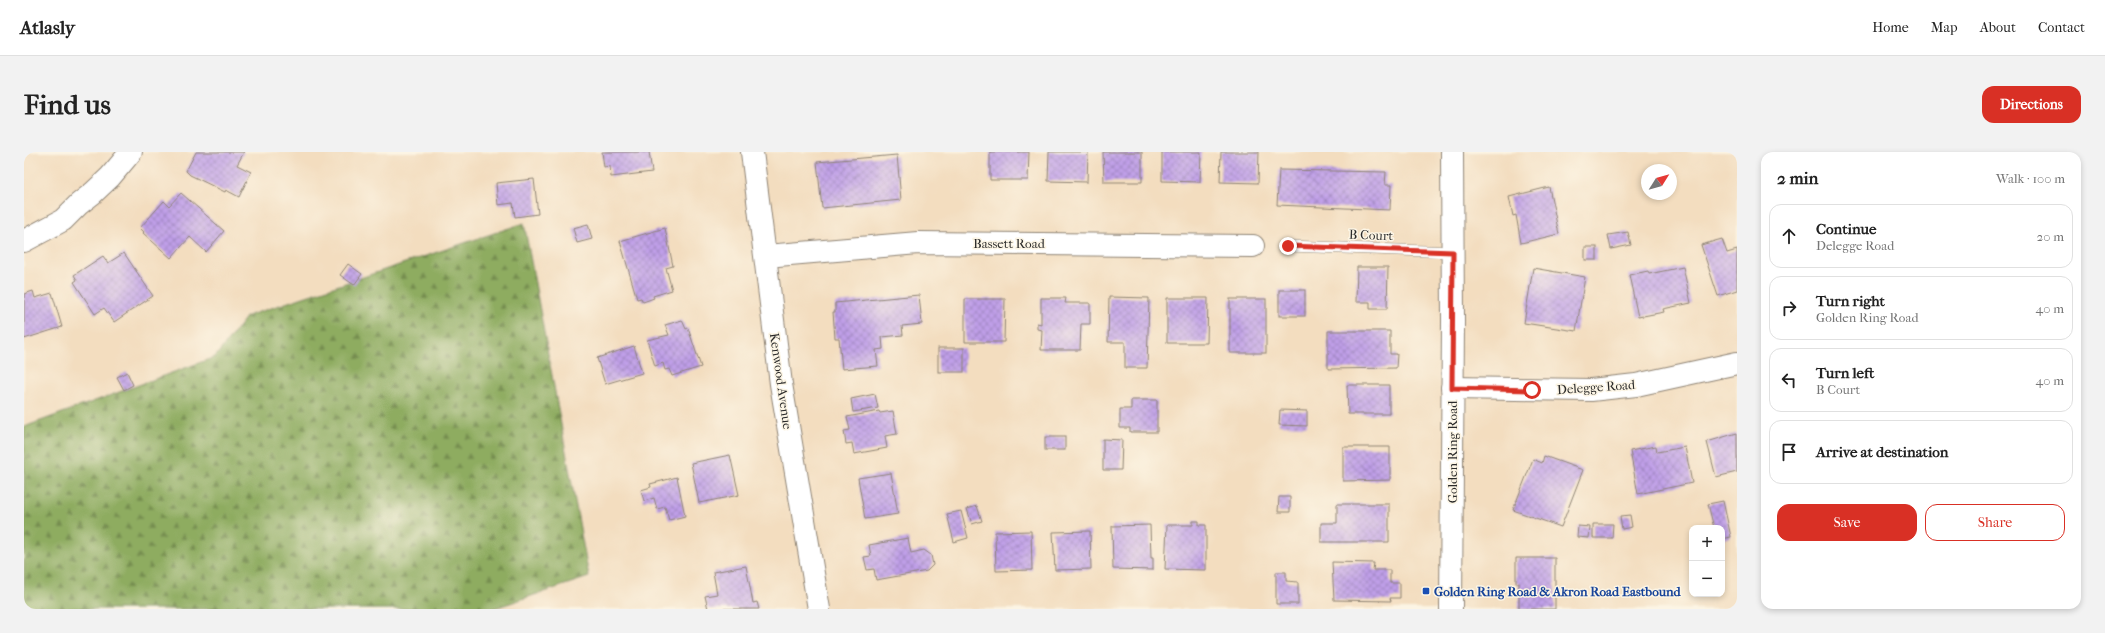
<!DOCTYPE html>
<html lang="en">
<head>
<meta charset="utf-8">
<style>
  body { margin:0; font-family:"IM FELL French Canon",serif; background:#f2f2f2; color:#222 }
  .controls { position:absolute; right:12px; bottom:12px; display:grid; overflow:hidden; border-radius:8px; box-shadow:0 2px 6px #0003 }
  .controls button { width:36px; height:36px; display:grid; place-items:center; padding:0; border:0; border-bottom:1px solid #e0e0e0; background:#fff; color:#222; font:20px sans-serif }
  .compass { position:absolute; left:1617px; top:12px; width:36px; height:36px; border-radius:50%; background:#fff; box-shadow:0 2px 6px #0003; rotate:53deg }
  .stop { position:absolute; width:12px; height:12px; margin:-9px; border:3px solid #d93025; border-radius:50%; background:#fff }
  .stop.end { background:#d93025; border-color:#fff; box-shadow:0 1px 4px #0008 }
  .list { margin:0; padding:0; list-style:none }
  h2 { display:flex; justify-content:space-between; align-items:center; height:52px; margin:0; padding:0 16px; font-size:17px }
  h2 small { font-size:13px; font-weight:400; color:#767676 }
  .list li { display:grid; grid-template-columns:26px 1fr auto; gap:12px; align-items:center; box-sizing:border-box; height:64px; margin:0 8px 8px; padding:0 8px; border:1px solid #e0e0e0; border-radius:12px }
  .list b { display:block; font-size:15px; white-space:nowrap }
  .list p { margin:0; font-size:13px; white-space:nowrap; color:#767676 }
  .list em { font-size:13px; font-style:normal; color:#767676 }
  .actions { display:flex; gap:8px; padding:12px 16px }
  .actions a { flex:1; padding:9px 0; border:1px solid #d93025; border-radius:12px; text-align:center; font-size:14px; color:#d93025 }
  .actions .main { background:#d93025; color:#fff }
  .icon { flex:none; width:22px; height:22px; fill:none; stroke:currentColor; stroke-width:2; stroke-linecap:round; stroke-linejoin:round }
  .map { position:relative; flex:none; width:1713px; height:457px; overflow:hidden; border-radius:12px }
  header { display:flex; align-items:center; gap:24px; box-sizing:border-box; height:56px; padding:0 20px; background:#fff; border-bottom:1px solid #e0e0e0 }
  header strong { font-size:19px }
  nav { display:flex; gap:22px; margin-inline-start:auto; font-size:14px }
  .intro { display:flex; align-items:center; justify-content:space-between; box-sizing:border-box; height:96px; padding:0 24px }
  h1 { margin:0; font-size:28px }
  .button { padding:10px 18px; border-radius:12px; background:#d93025; color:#fff; font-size:14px; font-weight:700 }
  main { display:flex; gap:24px; padding:0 24px }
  aside { flex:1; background:#fff; border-radius:12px; box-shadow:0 2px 6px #0003 }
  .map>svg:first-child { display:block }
</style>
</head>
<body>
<header>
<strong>Atlasly</strong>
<nav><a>Home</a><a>Map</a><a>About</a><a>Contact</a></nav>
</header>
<div class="intro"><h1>Find us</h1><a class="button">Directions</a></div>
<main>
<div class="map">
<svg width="1713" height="457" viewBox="0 0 1713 457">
  <defs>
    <pattern id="forest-firs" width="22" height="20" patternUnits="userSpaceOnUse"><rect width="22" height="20" fill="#8eac60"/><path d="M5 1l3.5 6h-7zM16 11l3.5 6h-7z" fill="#748c4f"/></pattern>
    <pattern id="building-cross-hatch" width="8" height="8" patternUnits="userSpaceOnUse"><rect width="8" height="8" fill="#bf9fe8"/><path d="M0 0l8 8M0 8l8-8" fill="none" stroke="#9b82bc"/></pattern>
  </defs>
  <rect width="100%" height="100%" fill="#fcf5e5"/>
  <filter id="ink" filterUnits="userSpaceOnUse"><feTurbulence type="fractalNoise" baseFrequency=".025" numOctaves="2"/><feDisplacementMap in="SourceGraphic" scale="8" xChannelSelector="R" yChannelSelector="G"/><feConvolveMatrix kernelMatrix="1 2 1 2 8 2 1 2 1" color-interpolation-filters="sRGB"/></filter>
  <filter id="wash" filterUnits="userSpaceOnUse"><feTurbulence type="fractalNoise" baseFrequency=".012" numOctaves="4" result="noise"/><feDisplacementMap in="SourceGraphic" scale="16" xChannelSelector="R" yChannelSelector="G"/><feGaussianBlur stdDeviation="0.9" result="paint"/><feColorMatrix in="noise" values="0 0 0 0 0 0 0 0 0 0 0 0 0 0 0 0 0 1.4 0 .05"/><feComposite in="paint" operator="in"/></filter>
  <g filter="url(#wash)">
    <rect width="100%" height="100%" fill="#f3ddbf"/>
    <!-- forest -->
    <path fill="url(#forest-firs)" stroke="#5c6c46" d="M500 71 565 425 468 457H0V275L191 205 223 164Z"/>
    <g id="blocks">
      <!-- building -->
      <g fill="url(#building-cross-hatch)">
        <path d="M172 0H220L213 13 227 20 215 45 202 38 201 40 166 23 162 19Z"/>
        <path d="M578 0H625L628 20 587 25 586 14 580 15Z"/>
        <path d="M966 0H1005L1004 28H966Z"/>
        <path d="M1025 0H1064L1063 30 1024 29Z"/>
        <path d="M1079 0H1118V30H1080Z"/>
        <path d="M1138 0H1177L1176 30 1138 29Z"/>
        <path d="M1197 0H1235L1234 31 1196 30Z"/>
        <path d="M873 3 877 48 798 56 793 10Z"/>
        <path d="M1255 18 1362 20 1361 33H1367L1366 58 1253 53Z"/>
        <path d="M510 27 514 62 491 65 489 51 474 53 472 31Z"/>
        <path d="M1525 35 1535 82 1497 91 1492 63 1489 64 1485 45Z"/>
        <path d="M157 41 200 79 182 100 166 85 147 106 119 81 120 80 116 76 140 49 145 54Z"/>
        <path d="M564 72 568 87 553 91 549 76Z"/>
        <path d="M641 76 649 114 642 116 648 138 629 144 630 146 619 150 617 146 613 147 596 89Z"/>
        <path d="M1604 80 1607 93 1587 97 1584 83Z"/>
        <path d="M1698 87 1703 101 1713 98V138L1694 144 1677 93Z"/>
        <rect x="1561" y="95" width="12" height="13"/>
        <path d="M100 101 129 144 90 170 80 156 71 162 50 130 53 128 50 123 79 104 84 111Z"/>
        <path d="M324 112 338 122 330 133 316 123Z"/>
        <path d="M1333 115H1364L1363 157H1346V150H1332Z"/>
        <path d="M1659 115 1667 151 1639 157 1640 160 1614 165 1605 123 1624 119 1625 122Z"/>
        <path d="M1509 116 1561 125 1552 179 1500 171Z"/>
        <rect x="1255" y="138" width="26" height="26"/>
        <path d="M9 139 11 146 28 141 38 175 0 187V142Z"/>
        <path d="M895 143 898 172 878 174 879 183 858 185 859 197 852 198 854 214 818 217 815 186H811L809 160H811V151Z"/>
        <path d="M1085 145 1125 146 1123 216H1101V190H1084Z"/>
        <path d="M1017 146H1042L1041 151H1066V172H1057L1056 198H1017L1018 178 1013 177V171L1017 172Z"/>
        <path d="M1143 146H1184L1183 191H1143Z"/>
        <path d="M941 147H981L980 190H941Z"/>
        <rect x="1206" y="147" width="36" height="54"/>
        <path d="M658 168 662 177 664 176 677 215 648 224 645 217 641 218 639 211 631 214 623 188 645 183 641 173Z"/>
        <path d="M1304 179H1366V202H1373L1372 216 1304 217Z"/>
        <path d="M610 194 618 221 581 232 573 206Z"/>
        <rect x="914" y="196" width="26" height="24"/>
        <path d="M103 220 109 233 100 238 93 225Z"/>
        <path d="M1323 233H1365V262H1324Z"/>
        <path d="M851 242 854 256 829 260 827 247Z"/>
        <path d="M1107 248H1133V280H1106V276H1096V257H1107Z"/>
        <path d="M1256 258 1283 259V274L1255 273Z"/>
        <path d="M855 259 856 261 869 259 873 282 861 284 863 296 830 302 828 291 822 292 820 279 826 278 823 265Z"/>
        <path d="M1713 281V320L1692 325 1683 290Z"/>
        <rect x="1021" y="285" width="20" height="13"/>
        <path d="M1079 287 1098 288 1097 318H1079Z"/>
        <path d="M1632 294 1633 300 1661 295 1668 331 1614 342 1606 299Z"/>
        <path d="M1319 295H1366V328L1319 329Z"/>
        <path d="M706 303 715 343 675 351 667 311Z"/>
        <path d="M1520 304 1559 318 1537 375 1489 358 1509 307 1518 311Z"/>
        <path d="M867 321 874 362 841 367 834 326Z"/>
        <path d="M653 325 661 364 645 368 641 355 633 357 630 346 620 349 617 338 627 335 626 332Z"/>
        <path d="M1255 345H1266V360H1254Z"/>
        <path d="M1699 349 1707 385 1698 387V376H1690L1684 352Z"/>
        <path d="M1313 352H1365V390H1297V371H1313Z"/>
        <path d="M953 354 958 369 948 372 943 357Z"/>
        <path d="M937 359 944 386 930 390 923 362Z"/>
        <path d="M1606 363 1608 375 1598 377 1596 364Z"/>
        <path d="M1169 369H1175V373H1182V418L1141 417 1143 373H1169Z"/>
        <path d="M1569 372H1589L1588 386H1569Z"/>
        <path d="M1126 373 1127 406H1129V418L1089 417 1088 374Z"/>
        <path d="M1554 374 1566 375 1565 386 1553 385Z"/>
        <path d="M1007 379 1008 418 972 419 971 380Z"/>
        <path d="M1066 379 1067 417 1031 418 1029 380Z"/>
        <path d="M884 386 887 401 900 398 907 403 909 413 903 419 852 428 850 417 843 418 840 405 847 404 845 393Z"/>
        <path d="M1492 406H1531V457H1495V431H1492Z"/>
        <path d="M1308 410 1350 411 1349 418H1366V431H1376V446H1366L1367 449 1310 448Z"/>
        <path d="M722 414 729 451 733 450 735 457H684L681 444 693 442 689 420Z"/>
        <path d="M1252 420H1262V429L1274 430V452H1252Z"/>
      </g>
    </g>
  </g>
  <g filter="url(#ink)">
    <use href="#blocks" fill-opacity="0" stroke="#8f8475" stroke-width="1"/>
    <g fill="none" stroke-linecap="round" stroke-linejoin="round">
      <!-- service casing -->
      <g stroke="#8f8475" stroke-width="12">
        <path id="service" d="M1264 94 1429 100"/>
      </g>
      <!-- minor casing -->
      <g stroke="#8f8475" stroke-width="24">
        <g id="minor">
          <path d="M0 89 39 68 55 52 69 41 86 25 107 0"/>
          <path d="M742 104 894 91 1229 94"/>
          <path d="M1428 236 1567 238 1612 233 1713 211"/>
        </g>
      </g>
      <!-- tertiary casing -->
      <g stroke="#8f8475" stroke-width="24">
        <path id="tertiary" d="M728 0 757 232 795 457"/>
      </g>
      <!-- secondary casing -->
      <g stroke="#8f8475" stroke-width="24">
        <path id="secondary" d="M1427 457 1429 169 1428 0"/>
      </g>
      <!-- service -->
      <use href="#service" stroke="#fff" stroke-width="11"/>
      <!-- minor -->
      <use href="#minor" stroke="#fff" stroke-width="22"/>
      <!-- tertiary -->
      <use href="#tertiary" stroke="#fff" stroke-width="22"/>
      <!-- secondary -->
      <use href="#secondary" stroke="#fff" stroke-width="22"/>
    </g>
  </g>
  <g fill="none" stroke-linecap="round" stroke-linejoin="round" filter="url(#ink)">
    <!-- route -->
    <path stroke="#d93025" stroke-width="5" d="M1264 94 1429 100 1428 236 1508 238"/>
  </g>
  <!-- markers -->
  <rect fill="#1a4fb4" stroke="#fcf5e5" stroke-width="1.5" x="1398" y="435" width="8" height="8" rx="2"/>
  <g text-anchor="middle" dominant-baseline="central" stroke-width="3" stroke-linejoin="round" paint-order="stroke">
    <!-- street labels -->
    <g font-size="13" fill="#2b2b2b" stroke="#fcf5e5">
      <text transform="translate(1347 83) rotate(2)">B Court</text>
      <text x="985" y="91">Bassett Road</text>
      <text transform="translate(757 229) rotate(82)">Kenwood Avenue</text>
      <text transform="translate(1572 235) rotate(-4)">Delegge Road</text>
      <text transform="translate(1428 300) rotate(-90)">Golden Ring Road</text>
    </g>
    <!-- transit labels -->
    <g font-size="13" font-weight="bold" fill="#164399" stroke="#fcf5e5" text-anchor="start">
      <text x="1410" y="439">Golden Ring Road &amp; Akron Road Eastbound</text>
    </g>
  </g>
</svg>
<div class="controls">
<button>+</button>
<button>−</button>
</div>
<svg class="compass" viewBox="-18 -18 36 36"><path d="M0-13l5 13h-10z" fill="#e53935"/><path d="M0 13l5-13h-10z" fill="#767676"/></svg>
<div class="stop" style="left:1508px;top:238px"></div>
<div class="stop end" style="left:1264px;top:94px"></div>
</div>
<aside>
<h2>2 min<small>Walk · 100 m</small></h2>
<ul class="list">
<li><svg class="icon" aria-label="ahead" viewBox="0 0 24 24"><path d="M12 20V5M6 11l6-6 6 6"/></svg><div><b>Continue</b><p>Delegge Road</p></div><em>20 m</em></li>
<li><svg class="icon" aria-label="right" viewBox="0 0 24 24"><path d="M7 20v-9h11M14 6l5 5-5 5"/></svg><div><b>Turn right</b><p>Golden Ring Road</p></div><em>40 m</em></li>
<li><svg class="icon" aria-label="left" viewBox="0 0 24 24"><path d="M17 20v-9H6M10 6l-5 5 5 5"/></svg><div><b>Turn left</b><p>B Court</p></div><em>40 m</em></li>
<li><svg class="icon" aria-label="arrive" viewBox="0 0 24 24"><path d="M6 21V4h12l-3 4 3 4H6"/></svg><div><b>Arrive at destination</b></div></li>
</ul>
<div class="actions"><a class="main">Save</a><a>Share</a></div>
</aside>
</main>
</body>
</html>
